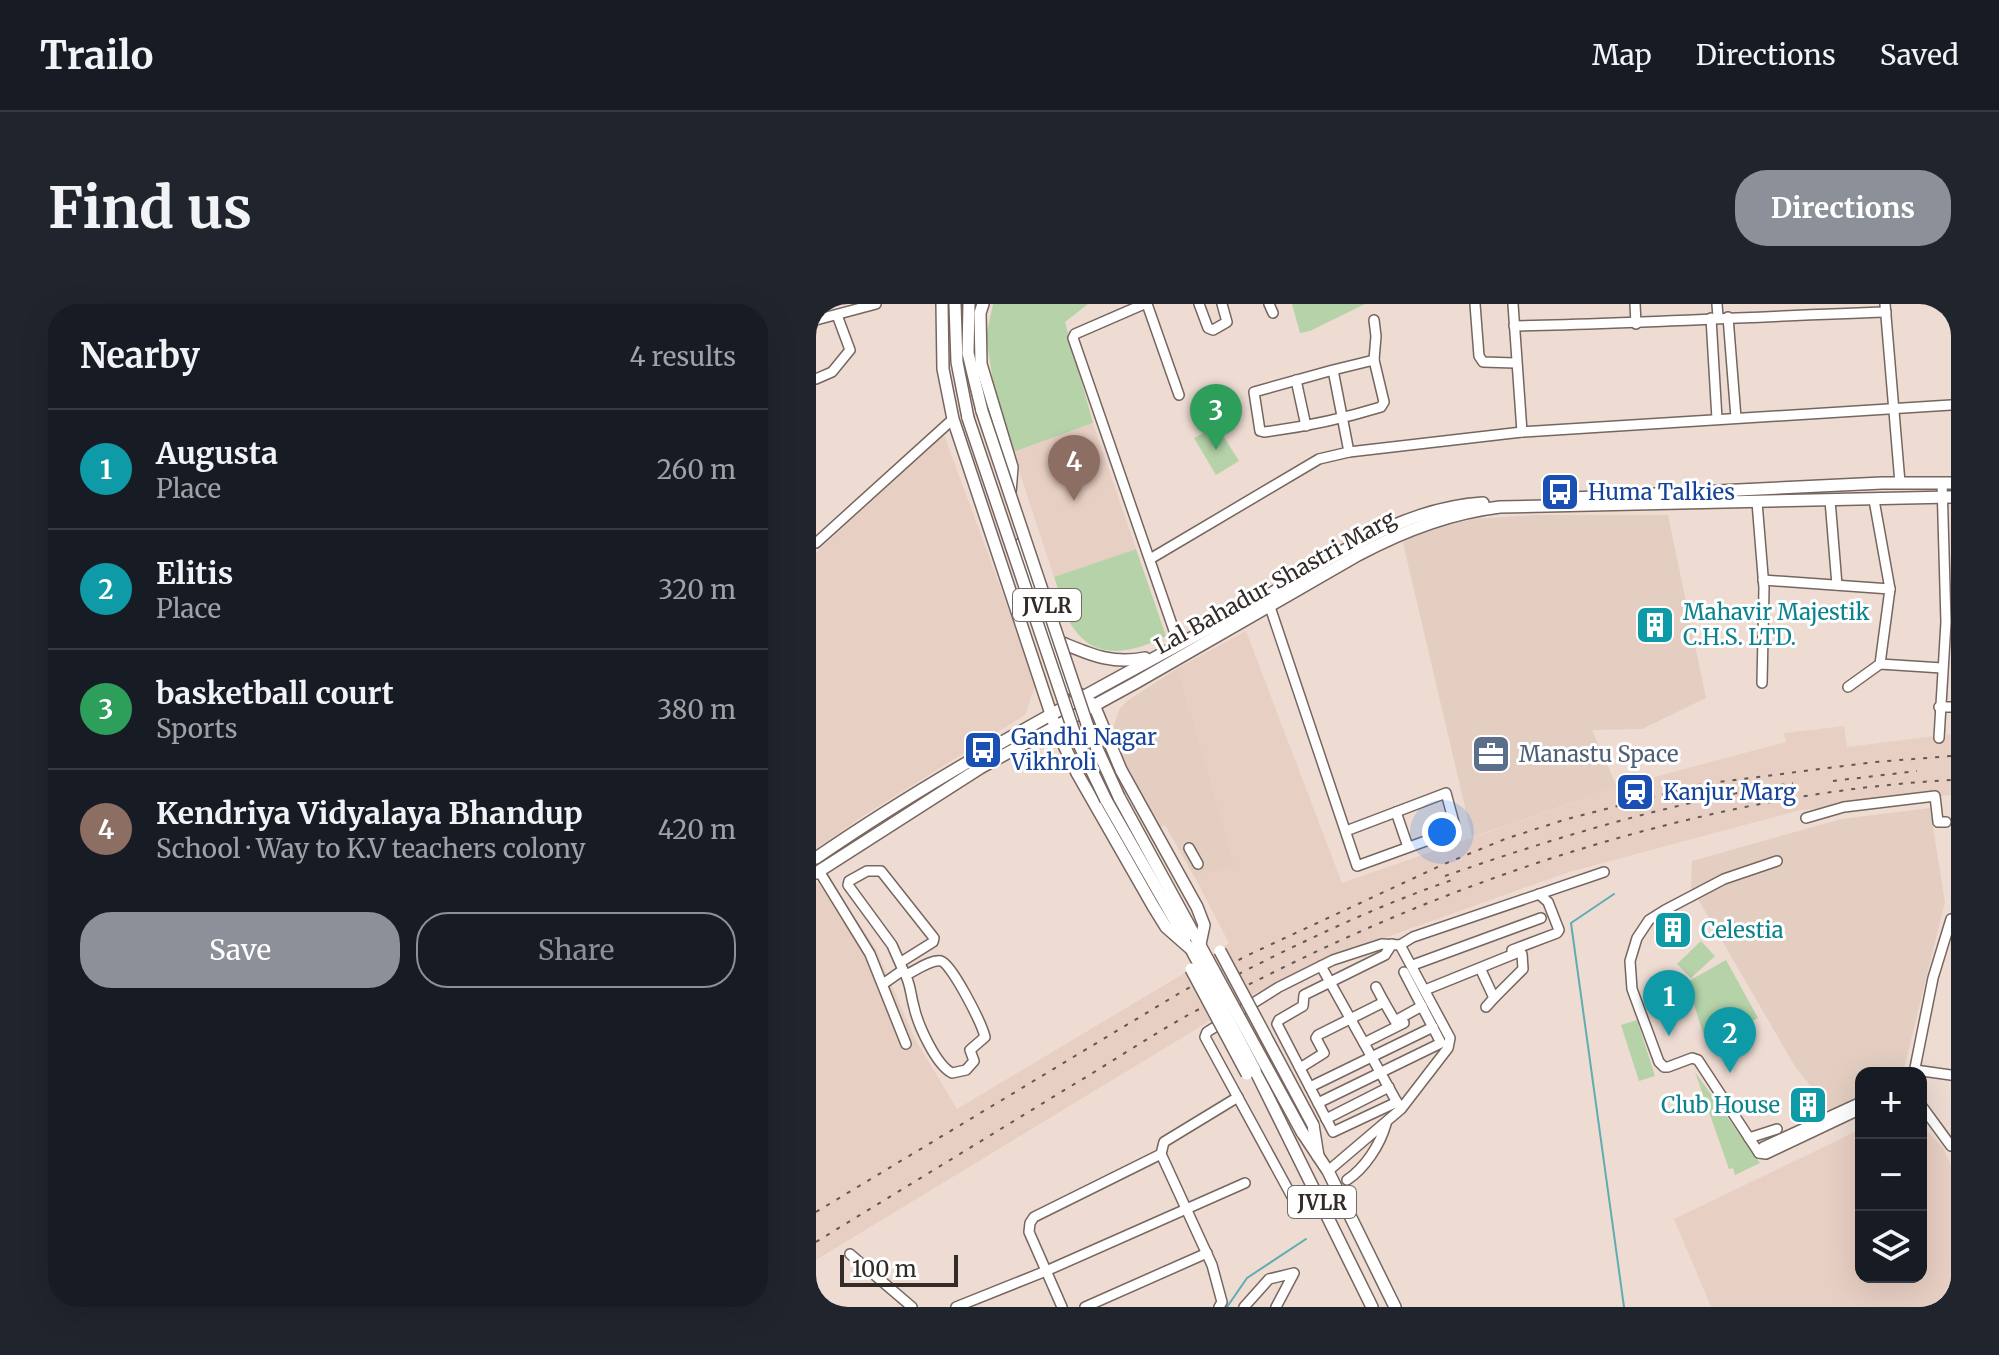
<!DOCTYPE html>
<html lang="en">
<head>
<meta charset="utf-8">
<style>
  body { margin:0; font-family:Merriweather,serif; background:#20242c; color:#f1f3f6 }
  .controls { position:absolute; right:24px; bottom:24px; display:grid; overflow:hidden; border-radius:16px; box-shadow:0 8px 32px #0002 }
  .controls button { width:72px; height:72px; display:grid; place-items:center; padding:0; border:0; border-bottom:2px solid #363941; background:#171b24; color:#f1f3f6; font:40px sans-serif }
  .scale { position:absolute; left:24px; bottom:20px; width:118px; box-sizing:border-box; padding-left:8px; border:4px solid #322b28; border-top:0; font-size:22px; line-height:28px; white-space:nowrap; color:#322b28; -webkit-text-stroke:6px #fff; paint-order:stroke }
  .you { position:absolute; left:626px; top:528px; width:28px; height:28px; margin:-20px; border:6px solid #fff; border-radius:50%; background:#1a73e8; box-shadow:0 0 0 12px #1a73e833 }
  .badge { display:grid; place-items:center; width:52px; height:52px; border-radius:50%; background:#8c9099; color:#fff; font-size:26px; font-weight:700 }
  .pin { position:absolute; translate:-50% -66px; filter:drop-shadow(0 2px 4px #0008) }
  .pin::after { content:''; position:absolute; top:42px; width:28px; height:24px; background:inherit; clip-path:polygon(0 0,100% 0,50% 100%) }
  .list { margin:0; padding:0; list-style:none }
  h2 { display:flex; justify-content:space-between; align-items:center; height:104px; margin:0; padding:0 32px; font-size:34px }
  h2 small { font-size:26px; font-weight:400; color:#9ea1a6 }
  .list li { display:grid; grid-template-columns:52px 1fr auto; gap:24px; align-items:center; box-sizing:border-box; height:120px; padding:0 32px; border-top:2px solid #363941 }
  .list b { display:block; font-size:30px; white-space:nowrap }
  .list p { margin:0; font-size:26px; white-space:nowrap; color:#9ea1a6 }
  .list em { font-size:26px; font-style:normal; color:#9ea1a6 }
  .actions { display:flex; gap:16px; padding:24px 32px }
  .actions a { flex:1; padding:18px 0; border:2px solid #8c9099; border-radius:32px; text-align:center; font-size:28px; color:#8c9099 }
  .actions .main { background:#8c9099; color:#fff }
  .icon { flex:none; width:44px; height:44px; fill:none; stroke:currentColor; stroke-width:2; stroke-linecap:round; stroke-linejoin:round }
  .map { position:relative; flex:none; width:1135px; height:1003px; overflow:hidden; border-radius:32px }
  header { display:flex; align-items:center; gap:48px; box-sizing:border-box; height:112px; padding:0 40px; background:#171b24; border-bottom:2px solid #363941 }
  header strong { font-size:38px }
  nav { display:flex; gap:44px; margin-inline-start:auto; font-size:28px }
  .intro { display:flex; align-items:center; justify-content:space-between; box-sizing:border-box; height:192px; padding:0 48px }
  h1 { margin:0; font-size:56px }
  .button { padding:20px 36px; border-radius:32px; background:#8c9099; color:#fff; font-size:28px; font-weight:700 }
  main { display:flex; gap:48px; padding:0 48px }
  aside { flex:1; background:#171b24; border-radius:32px; box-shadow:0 8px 32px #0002 }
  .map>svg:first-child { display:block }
</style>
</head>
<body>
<header>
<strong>Trailo</strong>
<nav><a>Map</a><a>Directions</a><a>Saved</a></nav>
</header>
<div class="intro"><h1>Find us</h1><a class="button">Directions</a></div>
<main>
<aside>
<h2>Nearby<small>4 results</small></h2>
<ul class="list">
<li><span class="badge" style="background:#0f9aa8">1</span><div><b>Augusta</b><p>Place</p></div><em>260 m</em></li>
<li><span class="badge" style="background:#0f9aa8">2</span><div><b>Elitis</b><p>Place</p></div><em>320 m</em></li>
<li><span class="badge" style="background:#2e9e5b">3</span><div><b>basketball court</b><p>Sports</p></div><em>380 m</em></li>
<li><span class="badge" style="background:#8d6e63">4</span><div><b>Kendriya Vidyalaya Bhandup</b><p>School · Way to K.V teachers colony</p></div><em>420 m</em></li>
</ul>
<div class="actions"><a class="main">Save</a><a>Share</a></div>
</aside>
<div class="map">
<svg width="1135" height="1003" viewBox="0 0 1135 1003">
  <rect width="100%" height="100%" fill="#eedcd3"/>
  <!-- commercial -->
  <g fill="#e3cec1">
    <path d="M719 211H852L890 394 826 425 776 426 801 483 656 533 587 239 601 230 656 215Z"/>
    <path d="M362 364 419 563 378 572 349 521 343 525 303 453 296 427 303 406 311 397Z"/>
    <path d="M1114 504 1129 598 1087 769H1045V794L1016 810 978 761 875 583 876 557 1025 515Z"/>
  </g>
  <!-- built -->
  <g fill="#e8cfc3">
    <path d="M277 119 320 245 238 273 197 148Z"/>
    <path d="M127 128 220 380 209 411 50 510 0 545V249Z"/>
    <path d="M430 327 526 579 801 483 970 438 968 429 1028 422 1031 443 1135 430V491L985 506 753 568 515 653 438 690 0 956V580L11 572 60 645 99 735 141 805 367 670 413 639 378 572 418 562 362 364Z"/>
    <path d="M1105 821 1127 844 1135 861V1003H895L858 915 1045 825V973H1105Z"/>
  </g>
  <!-- green -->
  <g fill="#b5d2a9">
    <path d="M177 0H272L249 18 277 119 197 148 177 78 170 32Z"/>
    <path d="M476 0H549L494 27 484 29Z"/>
    <path d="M401 122 423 157 400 171 378 134Z"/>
    <path d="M320 245 350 332C313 351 274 358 252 315 246 302 243 286 238 273Z"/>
    <path d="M885 637 899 652 875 674 861 660Z"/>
    <path d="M910 656 942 714 891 742 871 678Z"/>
    <path d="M821 716 839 772 823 777 805 721Z"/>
    <path d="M879 768 944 859 919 871 917 864 913 865Z"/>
  </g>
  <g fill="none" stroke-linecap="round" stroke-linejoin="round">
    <!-- stream -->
    <g stroke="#5facb1" stroke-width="2">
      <path d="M798 590 755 619 808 1003"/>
      <path d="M411 1003 431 974 490 935"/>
    </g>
    <!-- minor-tunnel -->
    <path stroke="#c8b9b1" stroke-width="9" stroke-dasharray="9 4.5" stroke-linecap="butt" d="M485 900 525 880"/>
    <!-- minor casing -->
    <g stroke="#76665f" stroke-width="12">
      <g id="minor">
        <path d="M328 0 259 30 257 34 363 341"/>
        <path d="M331 0 363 91"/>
        <path d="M383 0 392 24 397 26 411 18 406 0"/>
        <path d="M453 0 457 9"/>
        <path d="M659 0 663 52 667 58 699 59"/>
        <path d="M697 0 706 128"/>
        <path d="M819 0 820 20"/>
        <path d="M901 0 902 13"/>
        <path d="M1069 0 1084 179"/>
        <path d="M0 4 3 0"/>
        <path d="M912 13 920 114"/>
        <path d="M895 14 901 115"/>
        <path d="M0 16 60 0"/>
        <path d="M558 16 560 32 558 56"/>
        <path d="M698 22C822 20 946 12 1070 8"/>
        <path d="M517 66 438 88 444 127 448 128C488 123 526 115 565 103L568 98 558 56 517 66 533 148"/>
        <path d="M0 75 16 68 34 46 21 11"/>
        <path d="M480 76 490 122"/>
        <path d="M1014 196 1021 281"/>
        <path d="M941 198 948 284 946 379"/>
        <path d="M0 239 137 115"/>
        <path d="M334 255 503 155 533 148 706 128 1135 101"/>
        <path d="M947 276 1074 285"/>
        <path d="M454 303 541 562 640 526 630 489 530 527"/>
        <path d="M1064 360 1126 364"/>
        <path d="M1032 383 1064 360 1074 285 1058 196"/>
        <path d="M1123 403H1135"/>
        <path d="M1123 434 1130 318 1126 179"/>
        <path d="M580 508 592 543"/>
        <path d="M990 514 1028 503 1119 492 1122 518H1130"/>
        <path d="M373 544 382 560"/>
        <path d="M3 567 54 650 90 740"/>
        <path d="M576 640 569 651 488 691 487 702 463 716 461 720 517 828 581 798"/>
        <path d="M696 646 741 629 743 626 732 598 723 590"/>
        <path d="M85 658 117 638 118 634 65 567H51L33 577 32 581 76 641 87 666"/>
        <path d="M597 661 725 614"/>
        <path d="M505 662 583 802"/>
        <path d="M67 680 87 666C95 679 94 689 98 703 102 721 120 761 136 769L150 766 158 757 154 746 169 733C166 720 136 660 125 657 115 655 99 667 90 671"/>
        <path d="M560 683 568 698"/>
        <path d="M609 686 703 648 706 650 707 665 678 694 664 664"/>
        <path d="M670 703 678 694"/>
        <path d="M548 739 588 719"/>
        <path d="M484 764 508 749 500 734 502 731 568 698 579 717 606 702"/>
        <path d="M1099 766 1135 771"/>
        <path d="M1098 769 1117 674 1135 615"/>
        <path d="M494 783 617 723"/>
        <path d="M1045 798 947 843 943 849 950 850 1045 805"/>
        <path d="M502 799 625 739 588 668"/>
        <path d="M1105 801 1135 842"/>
        <path d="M510 815 573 783"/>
        <path d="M933 834 961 825"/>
        <path d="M943 849 882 756 876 754 852 763H848L843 758 816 685 814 657 821 634 833 616 849 606 908 575 961 557"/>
        <path d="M345 850 396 961 406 998 403 1003"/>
        <path d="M512 867 585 805 632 744 634 734 584 641"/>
        <path d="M531 876C549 864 564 841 570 820"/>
        <path d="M485 900H480L389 733 391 728 463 683 517 656 566 640 584 641 597 633 788 568"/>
        <path d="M34 950 96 1003"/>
        <path d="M140 1003 230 967 429 879"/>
        <path d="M246 1003 213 928 214 919 218 913 345 850 348 838 422 793"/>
        <path d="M269 1003 391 949"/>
        <path d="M428 1003 453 975 478 969 460 1003"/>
      </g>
    </g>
    <!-- major casing -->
    <g stroke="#76665f" stroke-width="14">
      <g id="major">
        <path d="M126 0 127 65 137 115 239 422 261 469 337 602 350 623 375 645 383 660"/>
        <path d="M139 0 141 58 152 114"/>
        <path d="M153 0 152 49 166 107"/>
        <path d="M167 0 164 9 165 60 196 163 194 189"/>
        <path d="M736 195 1066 179H1135"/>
        <path d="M205 240 252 382 278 401 305 466 381 603 388 621 384 640"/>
        <path d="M239 336C272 349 293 361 329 354"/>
        <path d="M303 493 392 656"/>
        <path d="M290 496 369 634"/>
        <path d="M0 554C135 461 282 385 425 307 501 265 578 204 667 199"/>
        <path d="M0 569 164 464 321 378 542 251C587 227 633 209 684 203L1135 193"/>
        <path d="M439 766 556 1003"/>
        <path d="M497 821 502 852"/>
        <path d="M486 828 512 867 579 1003"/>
      </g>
    </g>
    <!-- minor -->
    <use href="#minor" stroke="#fff" stroke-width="9"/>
    <!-- major -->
    <use href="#major" stroke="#fff" stroke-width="11"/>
    <!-- rail -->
    <g stroke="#625854" stroke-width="2" stroke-dasharray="4 8" stroke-linecap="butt">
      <path d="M1017 477 1101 467"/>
      <path d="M629 572C743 532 858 498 977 479"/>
      <path d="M401 681C479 641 559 602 642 574"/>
      <path d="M0 908 362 690 428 653 626 561 689 535 751 515 887 480 1059 458 1135 452"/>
      <path d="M0 938C83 887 167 836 250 785 291 761 331 734 372 711 398 697 424 685 450 672 659 567 901 489 1135 476"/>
    </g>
    <!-- major-bridge casing -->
    <g stroke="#76665f" stroke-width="14" stroke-linecap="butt">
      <g id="major-bridge">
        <path d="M166 107 274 429 303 493"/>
        <path d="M152 114 260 434 290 496"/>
        <path d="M404 647 497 821"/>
        <path d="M392 656 486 828"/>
        <path d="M383 660 439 766"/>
        <path d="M375 665 431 770"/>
      </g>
    </g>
    <!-- major-bridge -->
    <use href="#major-bridge" stroke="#fff" stroke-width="11"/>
  </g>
  <!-- icons -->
  <defs>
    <g id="bus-square" transform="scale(2)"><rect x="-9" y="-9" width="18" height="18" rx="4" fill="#1a4fb4" stroke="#fff"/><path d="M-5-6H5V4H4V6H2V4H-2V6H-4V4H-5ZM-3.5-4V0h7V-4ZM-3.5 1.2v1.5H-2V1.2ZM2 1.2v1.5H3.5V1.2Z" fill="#fff"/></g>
    <g id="building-square" transform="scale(2)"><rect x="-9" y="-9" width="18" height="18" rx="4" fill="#0f9aa8" stroke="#fff"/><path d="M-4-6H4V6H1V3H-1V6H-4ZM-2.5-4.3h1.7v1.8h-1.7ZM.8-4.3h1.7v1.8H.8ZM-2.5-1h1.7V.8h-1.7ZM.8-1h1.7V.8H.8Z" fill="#fff"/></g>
    <g id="office-square" transform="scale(2)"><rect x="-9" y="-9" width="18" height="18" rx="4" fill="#5c6f8a" stroke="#fff"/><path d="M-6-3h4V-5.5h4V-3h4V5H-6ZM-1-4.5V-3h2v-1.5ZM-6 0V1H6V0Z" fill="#fff"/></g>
    <g id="station-square" transform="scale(2)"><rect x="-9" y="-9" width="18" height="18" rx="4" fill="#1a4fb4" stroke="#fff"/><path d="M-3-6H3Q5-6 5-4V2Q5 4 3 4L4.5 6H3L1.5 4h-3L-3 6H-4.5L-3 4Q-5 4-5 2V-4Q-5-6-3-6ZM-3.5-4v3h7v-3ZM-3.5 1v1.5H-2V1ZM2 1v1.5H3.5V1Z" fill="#fff"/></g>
  </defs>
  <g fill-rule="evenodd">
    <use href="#bus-square" x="744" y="188"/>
    <use href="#building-square" x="839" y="321"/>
    <use href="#bus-square" x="167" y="446"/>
    <use href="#office-square" x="675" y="450"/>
    <use href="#station-square" x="819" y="488"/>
    <use href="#building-square" x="857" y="626"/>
    <use href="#building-square" x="992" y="801"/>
  </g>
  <g text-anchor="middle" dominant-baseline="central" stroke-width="6" stroke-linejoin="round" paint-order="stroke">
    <!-- shield labels -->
    <g fill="#fff" stroke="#706b68" stroke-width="2">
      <rect x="197" y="285" width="68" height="32" rx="6"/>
      <rect x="472" y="882" width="68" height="32" rx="6"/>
    </g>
    <g font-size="20" font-weight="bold" fill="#322b28">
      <text x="231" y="301">JVLR</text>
      <text x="506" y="898">JVLR</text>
    </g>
    <!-- transit labels -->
    <g font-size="22" fill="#164399" stroke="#fff" text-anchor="start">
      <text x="772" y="188">Huma Talkies</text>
      <text x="195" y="433">Gandhi Nagar<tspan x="195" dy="25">Vikhroli</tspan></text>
      <text x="847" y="488">Kanjur Marg</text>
    </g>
    <!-- street labels -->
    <g font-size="22" fill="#322b28" stroke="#fff">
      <text transform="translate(459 278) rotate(-29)">Lal Bahadur Shastri Marg</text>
    </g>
    <!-- culture labels -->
    <g font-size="22" fill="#0d838f" stroke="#fff" text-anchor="start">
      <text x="867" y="308">Mahavir Majestik<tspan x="867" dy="25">C.H.S. LTD.</tspan></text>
      <text x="885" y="626">Celestia</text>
      <text x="964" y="801" text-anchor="end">Club House</text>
    </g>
    <!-- service labels -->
    <g font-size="22" fill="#4e5e75" stroke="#fff" text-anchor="start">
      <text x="703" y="450">Manastu Space</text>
    </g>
  </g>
</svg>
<div class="controls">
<button>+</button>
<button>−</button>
<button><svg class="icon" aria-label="layers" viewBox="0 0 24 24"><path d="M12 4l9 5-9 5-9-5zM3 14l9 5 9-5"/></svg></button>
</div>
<div class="scale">100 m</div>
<div class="you"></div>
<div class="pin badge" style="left:853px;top:732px;background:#0f9aa8">1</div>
<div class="pin badge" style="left:914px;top:769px;background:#0f9aa8">2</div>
<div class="pin badge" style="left:400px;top:146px;background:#2e9e5b">3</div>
<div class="pin badge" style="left:258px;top:197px;background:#8d6e63">4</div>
</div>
</main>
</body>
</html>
